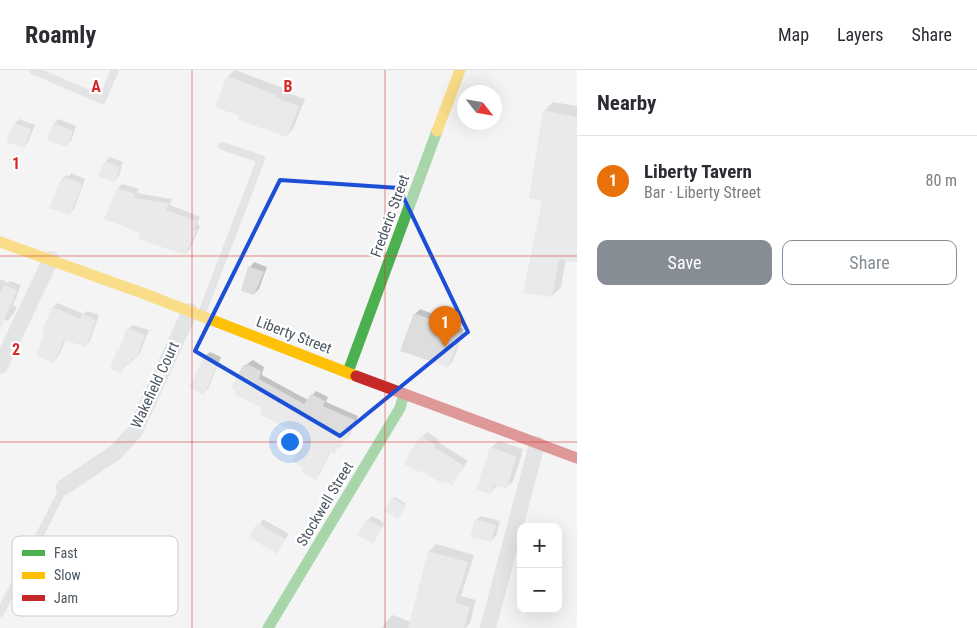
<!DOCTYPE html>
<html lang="en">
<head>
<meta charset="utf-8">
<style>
  body { margin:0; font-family:"Roboto Condensed",sans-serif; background:#f7f7f7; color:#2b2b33 }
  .controls { position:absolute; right:15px; bottom:15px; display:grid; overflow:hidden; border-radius:10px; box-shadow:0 5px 20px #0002 }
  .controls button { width:45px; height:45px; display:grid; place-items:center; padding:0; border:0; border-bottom:1px solid #e1e1e2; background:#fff; color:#2b2b33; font:25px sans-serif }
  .compass { position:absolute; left:457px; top:15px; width:45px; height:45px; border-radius:50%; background:#fff; box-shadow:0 5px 20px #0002; rotate:121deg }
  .you { position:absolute; left:289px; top:371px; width:18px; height:18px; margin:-12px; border:4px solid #fff; border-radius:50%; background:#1a73e8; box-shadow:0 0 0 8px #1a73e833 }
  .badge { display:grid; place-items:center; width:32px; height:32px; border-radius:50%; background:#868d94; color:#fff; font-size:16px; font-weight:700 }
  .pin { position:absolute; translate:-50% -41px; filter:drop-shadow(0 1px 2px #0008) }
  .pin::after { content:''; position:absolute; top:26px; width:18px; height:15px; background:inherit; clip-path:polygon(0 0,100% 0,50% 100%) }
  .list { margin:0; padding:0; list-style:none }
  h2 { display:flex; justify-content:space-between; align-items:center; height:65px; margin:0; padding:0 20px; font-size:21px }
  h2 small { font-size:16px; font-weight:400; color:#7c7c81 }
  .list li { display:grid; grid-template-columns:32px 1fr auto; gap:15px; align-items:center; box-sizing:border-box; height:90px; padding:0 20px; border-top:1px solid #e1e1e2 }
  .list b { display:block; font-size:19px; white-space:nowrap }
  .list p { margin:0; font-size:16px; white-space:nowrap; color:#7c7c81 }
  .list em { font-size:16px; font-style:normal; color:#7c7c81 }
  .actions { display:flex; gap:10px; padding:15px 20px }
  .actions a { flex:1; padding:11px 0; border:1px solid #868d94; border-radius:10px; text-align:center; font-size:18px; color:#868d94 }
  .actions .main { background:#868d94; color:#fff }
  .map { position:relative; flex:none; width:577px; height:558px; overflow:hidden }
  header { display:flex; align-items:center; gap:30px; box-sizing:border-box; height:70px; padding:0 25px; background:#fff; border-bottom:1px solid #e1e1e2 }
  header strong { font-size:24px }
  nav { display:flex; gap:28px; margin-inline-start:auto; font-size:18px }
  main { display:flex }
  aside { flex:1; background:#fff }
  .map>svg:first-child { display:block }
</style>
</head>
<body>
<header>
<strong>Roamly</strong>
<nav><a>Map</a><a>Layers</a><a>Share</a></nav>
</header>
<main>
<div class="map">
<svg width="577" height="558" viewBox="0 0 577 558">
  <rect width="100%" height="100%" fill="#f4f4f4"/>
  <!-- shadow -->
  <g fill="#0003">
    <path d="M235 0 283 18 282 21 305 29 293 59 286 66 216 36 228 6Z"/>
    <path d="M553 32 577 36V192L566 189 561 217 552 226 543 130 544 41Z"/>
    <path d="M19 49 35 55 28 72 24 77 15 53Z"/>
    <path d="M58 49 76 56 71 71 66 75 54 54Z"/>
    <path d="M110 87 123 92 119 106 114 111 105 92Z"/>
    <path d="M71 103 85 109 74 139 69 143 62 109 66 105 69 106Z"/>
    <path d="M122 114 139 119 137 123 172 129 170 135 200 147 197 154 200 156 190 179 185 184 141 163 118 118Z"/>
    <path d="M254 192 267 197 259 219 254 224 250 197Z"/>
    <path d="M0 209 8 213 10 211 21 215 13 235 17 237 12 246 7 251 0 248Z"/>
    <path d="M57 233 84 244 87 241 99 245 90 271 85 276 66 269 58 287 53 292 46 265 53 238Z"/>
    <path d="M420 239 439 246 438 250 464 259 453 291 448 296 415 244Z"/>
    <path d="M133 255 149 260 140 283 129 294 127 293 121 302 118 280 122 276 128 259Z"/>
    <path d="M210 282 221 287 208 319 203 323 191 318 205 286Z"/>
    <path d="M253 290 264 297 262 305 308 330 316 321 328 327 326 332 358 346 350 365 334 382 331 381 320 404 316 408 304 372 293 360 264 338 244 296Z"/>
    <path d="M427 362 439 370 438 372 468 391 452 414 422 367Z"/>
    <path d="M498 371 523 379 521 384H522L513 411 506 418 498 415 491 422V378Z"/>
    <path d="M395 427 406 434 399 446 393 429Z"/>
    <path d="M372 446 385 453 372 473 368 450Z"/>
    <path d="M481 446 500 451 496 466 491 471 476 450Z"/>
    <path d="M263 449 289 464 276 482 251 467Z"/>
    <path d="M436 474 474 485 461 526 476 530 470 553 465 558H382L386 552 393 545 411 552 429 481Z"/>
  </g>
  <!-- building -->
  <g fill="#ddddde">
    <path d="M227 6 277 25 276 28 299 36 287 67 238 50 239 46 215 37Z"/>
    <path d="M543 40 577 47V193L559 189 552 227 523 223 542 131 529 128Z"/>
    <path d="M14 53 31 59 24 78 6 72Z"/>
    <path d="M53 53 73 61 67 77 47 70Z"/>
    <path d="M104 91 120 97 115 112 98 106Z"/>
    <path d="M66 107 82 114 70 145 49 138 61 109 64 110Z"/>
    <path d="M117 118 135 124 134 128 169 133 166 140 196 151 193 159 197 160 185 185 138 169 140 164 138 162 104 149Z"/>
    <path d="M248 196 264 202 254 225 241 221Z"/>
    <path d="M4 215 17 220 0 260V223Z"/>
    <path d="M52 237 80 249 82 244 96 250 86 277 64 270 54 293 36 286 44 265 41 264Z"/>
    <path d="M414 243 435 251 434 254 461 264 448 297 400 281Z"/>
    <path d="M127 258 145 265 136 289 132 288 129 295 124 294 121 303 110 299 117 279 119 280Z"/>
    <path d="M204 286 218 292 204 325 189 318Z"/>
    <path d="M247 294 261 301 259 309 304 334 311 324 325 331 323 336 355 350 346 370H344L341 378 338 376 334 384 330 382 316 410 301 402 303 398 292 391 302 373 288 366 291 360 259 344 262 338 234 324 235 320 231 318 243 295 246 297Z"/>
    <path d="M421 366 436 375 434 377 464 396 452 416 445 411 443 414 420 400 419 403 404 394 407 390H405Z"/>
    <path d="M490 377 516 386 507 419 494 415 491 424 476 420Z"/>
    <path d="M392 428 406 436 398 449 384 441Z"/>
    <path d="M367 449 382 458 373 474 357 465Z"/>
    <path d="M475 449 496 455 491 472 470 467Z"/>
    <path d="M257 453 285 469 277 484 249 467Z"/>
    <path d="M428 481 468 492 455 533 470 537 464 558H408Z"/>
  </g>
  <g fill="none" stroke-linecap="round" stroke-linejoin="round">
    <!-- lane -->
    <g stroke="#ced0d2" stroke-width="8">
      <path d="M33 0 102 30 115 0"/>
      <path d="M202 243 261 89 222 76"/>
      <path d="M0 543 64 417"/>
    </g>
    <!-- street -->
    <g stroke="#ced0d2" stroke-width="16">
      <path d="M0 296 51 189"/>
      <path d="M64 417 116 382 135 361 190 241"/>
      <path d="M488 558 537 374"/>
    </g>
    <!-- fast -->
    <g stroke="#4caf50" stroke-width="11">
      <path d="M348 302 437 61"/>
      <path d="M268 558 400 338 404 324"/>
    </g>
    <!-- slow -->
    <g stroke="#ffc107" stroke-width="11">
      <path d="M437 61 460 0"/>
      <path d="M0 172 145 224 356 306"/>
    </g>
    <!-- jam -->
    <path stroke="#c62828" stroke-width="11" d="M356 306 577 388"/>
  </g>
  <!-- marked area -->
  <path d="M0 0H577V558H0ZM280 110 399 118 468 262 340 366 195 281Z" fill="#f4f4f4" fill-opacity=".55" fill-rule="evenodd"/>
  <path fill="none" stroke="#1d4ed8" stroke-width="4" stroke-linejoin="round" d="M280 110 399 118 468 262 340 366 195 281Z"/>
  <!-- grid -->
  <path fill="none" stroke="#d62828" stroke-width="1" stroke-opacity="0.55" d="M192 0V558M385 0V558M0 186H577M0 372H577"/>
  <g text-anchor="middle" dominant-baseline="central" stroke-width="4.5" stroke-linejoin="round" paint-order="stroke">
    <!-- street labels -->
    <g font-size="15" fill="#4a5661" stroke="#fff">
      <text transform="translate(390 146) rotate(-70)">Frederic Street</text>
      <text transform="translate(294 265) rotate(21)">Liberty Street</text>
      <text transform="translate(155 315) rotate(-65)">Wakefield Court</text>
      <text transform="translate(325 434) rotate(-59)">Stockwell Street</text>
    </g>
  </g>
  <!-- legend -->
  <rect x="12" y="466" width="166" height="80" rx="8" fill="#fff" stroke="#c9ccd0" stroke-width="1"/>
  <rect x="22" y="480" width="23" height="6" fill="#4caf50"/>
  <rect x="22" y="502" width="23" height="7" fill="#ffc107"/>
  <rect x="22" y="525" width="23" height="6" fill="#c62828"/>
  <g font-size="14" fill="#4a5661">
    <text x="54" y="488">Fast</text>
    <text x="54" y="510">Slow</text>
    <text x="54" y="533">Jam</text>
  </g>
  <g font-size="16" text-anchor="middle" font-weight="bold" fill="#d62828" stroke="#fff" stroke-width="4.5" stroke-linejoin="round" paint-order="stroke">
    <text x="96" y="22">A</text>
    <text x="288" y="22">B</text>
    <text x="16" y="99">1</text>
    <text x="16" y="285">2</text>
  </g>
</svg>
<div class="controls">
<button>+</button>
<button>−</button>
</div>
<svg class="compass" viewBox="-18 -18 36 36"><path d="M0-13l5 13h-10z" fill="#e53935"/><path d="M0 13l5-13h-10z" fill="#7c7c81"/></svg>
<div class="you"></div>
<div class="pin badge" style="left:445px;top:277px;background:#e8710a">1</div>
</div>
<aside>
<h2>Nearby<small></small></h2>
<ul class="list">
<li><span class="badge" style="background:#e8710a">1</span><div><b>Liberty Tavern</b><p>Bar · Liberty Street</p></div><em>80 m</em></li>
</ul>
<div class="actions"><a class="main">Save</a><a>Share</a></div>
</aside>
</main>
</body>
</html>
